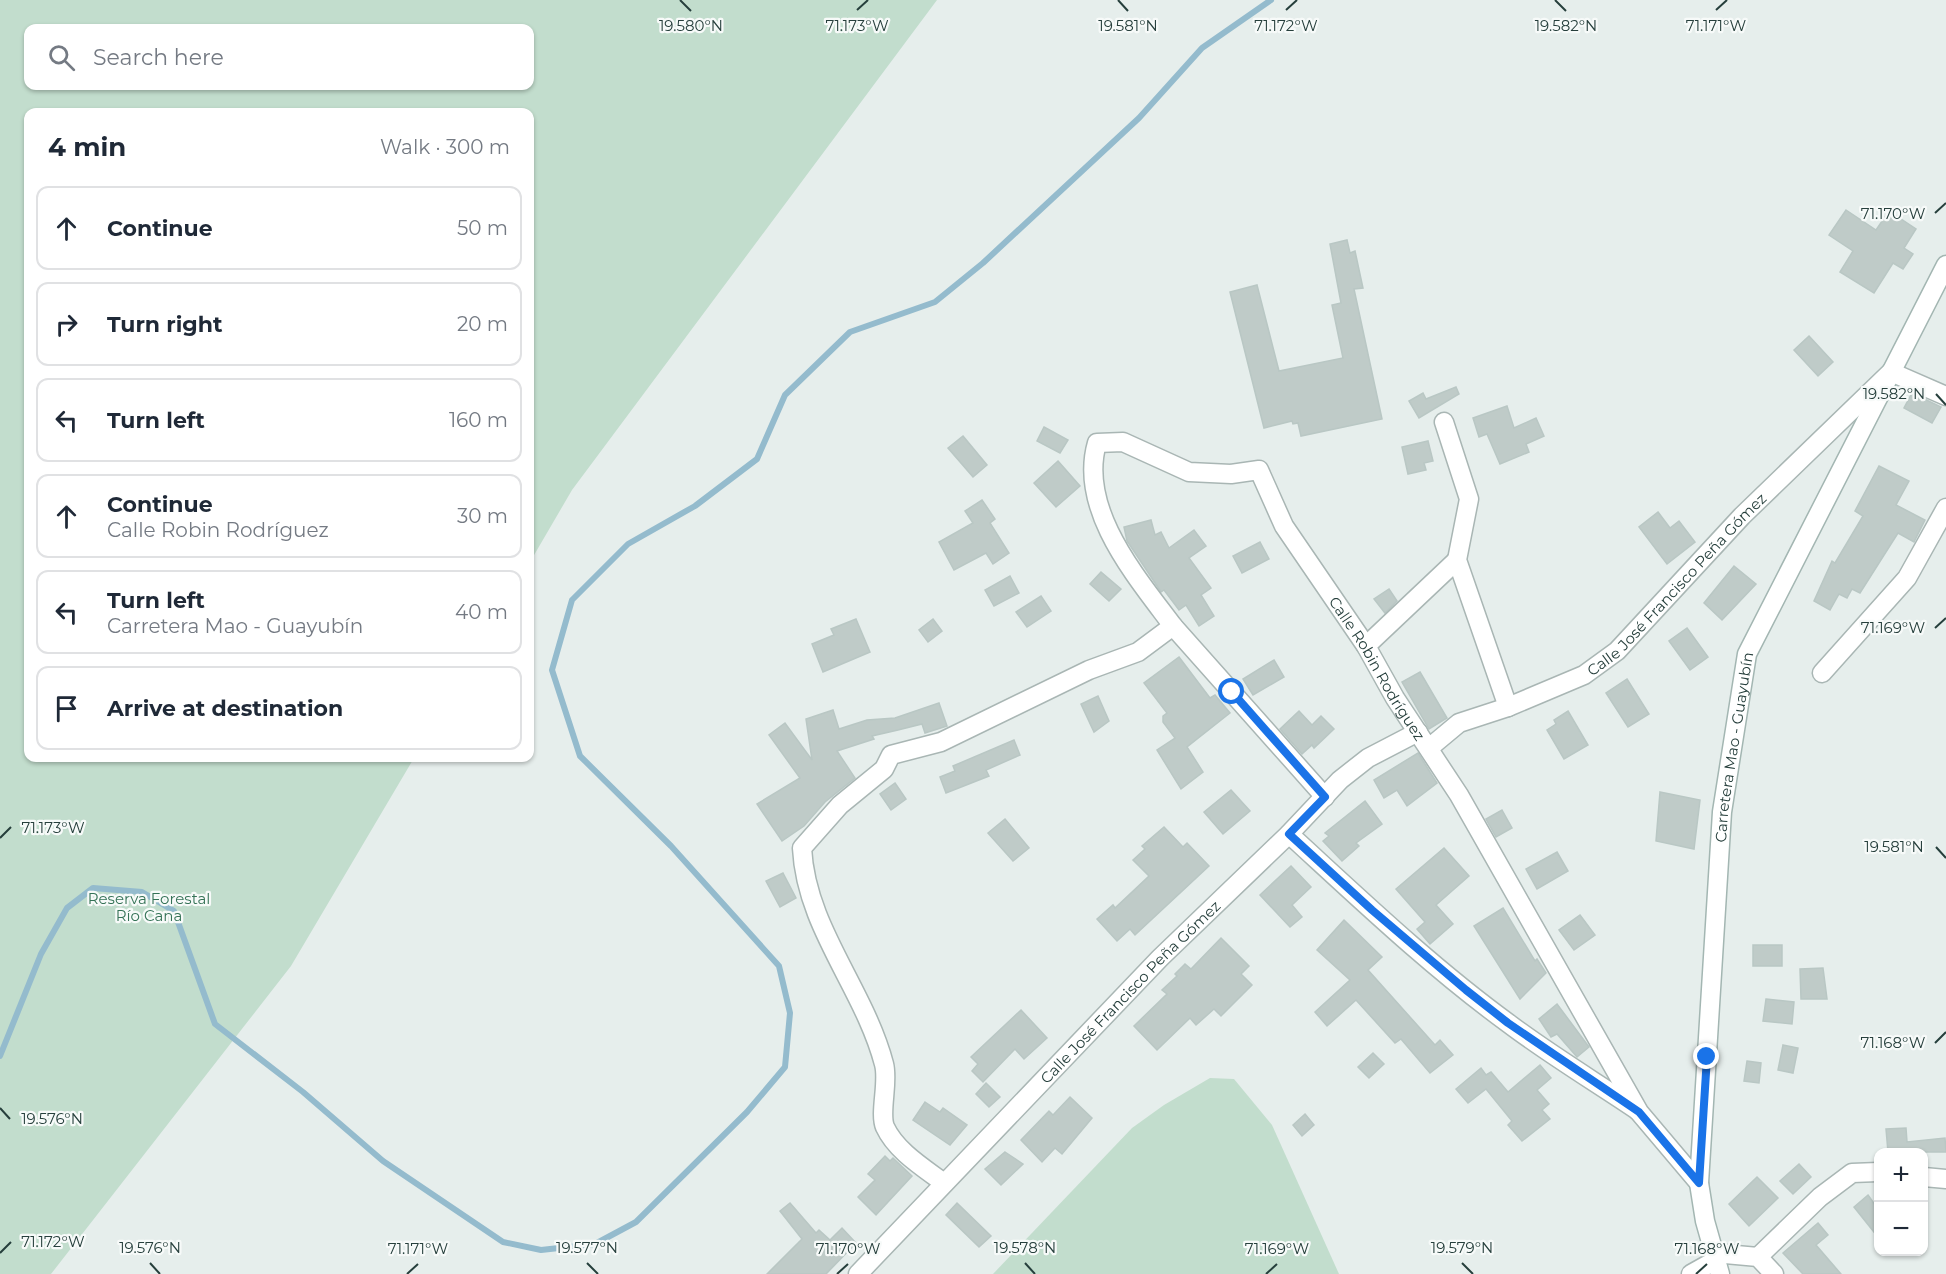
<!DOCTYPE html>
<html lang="en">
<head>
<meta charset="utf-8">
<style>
  body { margin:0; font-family:Montserrat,sans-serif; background:#f6f6f7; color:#1f2937 }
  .controls { position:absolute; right:18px; bottom:18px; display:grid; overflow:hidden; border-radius:12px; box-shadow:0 2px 4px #0004 }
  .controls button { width:54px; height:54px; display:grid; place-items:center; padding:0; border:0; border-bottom:2px solid #e0e1e3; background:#fff; color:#1f2937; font:30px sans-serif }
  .stop { position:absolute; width:18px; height:18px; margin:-14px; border:4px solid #1a73e8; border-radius:50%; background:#fff }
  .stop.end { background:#1a73e8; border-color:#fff; box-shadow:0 2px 6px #0008 }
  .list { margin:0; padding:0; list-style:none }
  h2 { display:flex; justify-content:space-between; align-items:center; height:78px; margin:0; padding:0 24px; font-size:26px }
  h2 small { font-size:20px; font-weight:400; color:#747a83 }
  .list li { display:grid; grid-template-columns:39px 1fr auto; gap:18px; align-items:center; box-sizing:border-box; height:84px; margin:0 12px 12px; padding:0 12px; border:2px solid #e0e1e3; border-radius:12px }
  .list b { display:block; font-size:22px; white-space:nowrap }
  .list p { margin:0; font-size:20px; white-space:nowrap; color:#747a83 }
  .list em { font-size:20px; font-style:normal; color:#747a83 }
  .icon { flex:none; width:33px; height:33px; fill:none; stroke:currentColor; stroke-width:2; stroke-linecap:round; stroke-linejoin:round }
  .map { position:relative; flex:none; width:1946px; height:1274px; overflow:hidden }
  .search { position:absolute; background:#fff; box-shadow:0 2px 4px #0004; left:24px; top:24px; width:510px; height:66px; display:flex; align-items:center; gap:15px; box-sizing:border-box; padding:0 21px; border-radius:12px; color:#747a83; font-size:22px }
  .panel { position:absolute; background:#fff; box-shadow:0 2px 4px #0004; left:24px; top:108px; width:510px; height:654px; border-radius:12px }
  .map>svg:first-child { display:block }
</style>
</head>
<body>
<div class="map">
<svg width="1946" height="1274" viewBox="0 0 1946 1274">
  <rect width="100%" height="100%" fill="#e6eeec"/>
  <!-- green -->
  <g fill="#c2ddcd" fill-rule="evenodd">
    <path d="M0 0H937L572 490 530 562V112H28V758H414L291 966 51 1274H0ZM28 28H530V86H28Z"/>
    <path d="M1210 1078 1234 1079 1272 1125 1339 1274H993L1132 1128 1164 1105Z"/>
  </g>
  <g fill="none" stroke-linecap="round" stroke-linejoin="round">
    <!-- stream -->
    <path stroke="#94bbcd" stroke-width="6" d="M0 1056 41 954 67 908 93 888 142 892 174 911 215 1024 303 1092 383 1161 503 1242 541 1250 595 1244 636 1222 747 1112 785 1067 790 1013 779 966 671 846 580 756 552 670 572 600 628 544 695 506 757 459 785 395 850 332 935 302 983 263 1139 118 1202 48 1271 0"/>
  </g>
  <!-- building -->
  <g fill="#bfcbc8" stroke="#b9c7c4" stroke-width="1.5">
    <path d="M1846 210 1876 230 1889 211 1916 229 1904 248 1913 254 1903 269 1893 263 1874 293 1840 272 1853 251 1829 235Z"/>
    <path d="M1347 240 1350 253 1355 251 1363 288 1354 289 1382 419 1301 436 1298 423 1293 424 1292 421 1264 428 1230 292 1257 285 1279 371 1343 358 1332 305 1341 303 1330 244Z"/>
    <path d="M1809 336 1833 362 1818 376 1794 350Z"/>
    <path d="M1456 387 1459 394 1419 418 1409 401 1423 393 1426 399Z"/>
    <path d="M1912 393 1941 407 1932 423 1904 408Z"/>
    <path d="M1507 406 1514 428 1536 418 1544 436 1526 444 1529 452 1500 464 1487 434 1479 437 1473 418Z"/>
    <path d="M1044 427 1068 440 1060 453 1037 441Z"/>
    <path d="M963 436 987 465 973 477 948 448Z"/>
    <path d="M1428 441 1433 461 1424 463 1426 470 1408 474 1402 447Z"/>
    <path d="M1058 461 1080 486 1056 507 1034 483Z"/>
    <path d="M1879 466 1909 481 1896 505 1925 520 1914 542 1898 533 1860 593 1852 589 1847 598 1839 594 1830 610 1814 601 1832 561 1835 563 1863 516 1855 511Z"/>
    <path d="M982 500 995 519 990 523 1009 553 993 564 986 553 954 570 939 542 973 523 965 511Z"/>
    <path d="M1658 512 1670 528 1679 521 1695 542 1667 564 1639 527Z"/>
    <path d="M1151 520 1155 535 1161 532 1169 548 1194 530 1206 546 1189 558 1211 588 1201 595 1214 616 1199 626 1186 605 1179 610 1164 590 1161 592 1127 541 1124 527Z"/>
    <path d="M1260 542 1269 559 1242 573 1233 556Z"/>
    <path d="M1734 566 1756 584 1722 620 1704 603Z"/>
    <path d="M1101 572 1121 589 1109 601 1090 584Z"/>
    <path d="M1010 576 1019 593 994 606 985 590Z"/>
    <path d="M1389 589 1397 601 1385 613 1374 599Z"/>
    <path d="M1041 596 1051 611 1027 627 1016 612Z"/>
    <path d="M856 619 870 652 823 672 812 644 834 635 831 629Z"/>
    <path d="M933 619 942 631 928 642 919 630Z"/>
    <path d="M1687 628 1708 657 1690 670 1669 641Z"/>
    <path d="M1179 657 1210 698 1215 695 1230 713 1187 747 1203 772 1181 789 1157 750 1175 738 1163 722V716L1167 713 1144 683Z"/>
    <path d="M1274 660 1284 677 1253 695 1243 679Z"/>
    <path d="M1420 672 1447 718 1429 729 1402 682Z"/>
    <path d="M1627 679 1649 714 1628 727 1606 693Z"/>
    <path d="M1098 696 1109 721 1094 732 1081 704Z"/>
    <path d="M939 703 947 726 925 733 922 724 898 730 872 736 874 739 837 751 855 778 825 802 804 826 782 841 757 804 800 778 769 735 785 723 812 760 806 719 833 710 839 729 867 720 895 718Z"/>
    <path d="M1299 711 1312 725 1321 716 1334 729 1314 748 1312 745 1302 754 1280 729Z"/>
    <path d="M1568 711 1588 745 1564 759 1547 730 1556 724 1554 720Z"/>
    <path d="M1014 740 1020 755 986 770 989 776 946 793 940 777 955 771 953 766Z"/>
    <path d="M1418 753 1437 783 1407 806 1397 790 1384 798 1374 780Z"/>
    <path d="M895 783 906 799 891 810 880 794Z"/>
    <path d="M1231 790 1250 811 1223 834 1204 812Z"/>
    <path d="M1660 792 1700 800 1694 849 1656 841Z"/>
    <path d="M1365 801 1382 824 1356 843 1359 846 1342 861 1323 841 1329 836 1325 833Z"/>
    <path d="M1502 810 1512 828 1496 837 1486 819Z"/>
    <path d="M1005 819 1029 848 1013 861 988 833Z"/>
    <path d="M1164 827 1183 847 1187 843 1209 866 1135 935 1130 929 1117 941 1097 919 1113 905 1115 908 1149 876 1133 860 1145 849 1142 846Z"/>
    <path d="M1444 848 1469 876 1436 905 1453 924 1430 944 1417 929 1425 922 1396 889Z"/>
    <path d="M1557 852 1568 871 1537 889 1526 869Z"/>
    <path d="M1291 866 1311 887 1292 905 1302 917 1290 927 1260 895Z"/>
    <path d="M783 873 796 898 780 907 766 881Z"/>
    <path d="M1503 908 1535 961 1537 959 1546 973 1520 999 1474 926Z"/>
    <path d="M1580 915 1595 935 1574 950 1559 930Z"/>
    <path d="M1344 920 1382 957 1368 970 1435 1045 1440 1040 1453 1055 1430 1073 1401 1039 1395 1043 1356 1000 1327 1026 1315 1012 1350 980 1317 950Z"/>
    <path d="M1221 938 1249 966 1241 974 1252 985 1221 1016 1214 1009 1196 1025 1190 1018 1157 1050 1134 1026 1167 994 1162 990 1177 976 1175 974 1185 964 1191 969Z"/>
    <rect x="1753" y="945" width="29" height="21"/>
    <path d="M1823 968 1827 999H1801L1800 969Z"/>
    <path d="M1766 999 1794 1002 1792 1024 1763 1021Z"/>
    <path d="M1557 1004 1589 1047 1577 1057 1557 1034 1551 1037 1539 1019Z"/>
    <path d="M1021 1010 1047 1038 1024 1059 1015 1049 983 1082 972 1071 978 1064 971 1057Z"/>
    <path d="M1783 1045 1798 1048 1793 1073 1778 1070Z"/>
    <path d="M1373 1053 1384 1064 1369 1078 1358 1067Z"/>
    <path d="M1747 1061 1761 1063 1759 1083 1744 1081Z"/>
    <path d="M1540 1065 1551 1078 1537 1090 1549 1104 1542 1110 1550 1119 1522 1141 1508 1125 1512 1121 1486 1089 1468 1103 1456 1089 1481 1068 1486 1075 1491 1072 1508 1092Z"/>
    <path d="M986 1083 1000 1097 989 1107 976 1094Z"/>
    <path d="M1070 1097 1092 1118 1062 1154 1055 1148 1042 1162 1021 1140 1049 1111 1053 1115Z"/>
    <path d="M925 1102 940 1112 943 1108 967 1125 950 1145 913 1120Z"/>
    <path d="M1305 1114 1314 1125 1302 1136 1293 1125Z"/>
    <path d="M1906 1128 1907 1142 1945 1138 1946 1152H1888L1886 1129Z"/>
    <path d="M1005 1152 1023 1164 1001 1185 985 1169Z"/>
    <path d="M885 1156 890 1161 893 1158 912 1176 876 1215 858 1197 875 1180 868 1174Z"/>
    <path d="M1799 1164 1811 1177 1793 1194 1780 1181Z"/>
    <path d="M1757 1177 1778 1198 1749 1226 1729 1204Z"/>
    <path d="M1868 1195 1878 1209V1237L1854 1207Z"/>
    <path d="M790 1203 816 1233 819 1230 830 1240 842 1228 856 1243 826 1274H767L802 1239 780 1211Z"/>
    <path d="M957 1203 991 1236 979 1247 946 1215Z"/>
    <path d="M1818 1223 1828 1235 1816 1245 1841 1274H1803L1783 1253Z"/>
  </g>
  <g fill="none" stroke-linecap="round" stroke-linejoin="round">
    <!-- street casing -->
    <g stroke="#a9b6b4" stroke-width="21">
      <g id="street">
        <path d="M1444 422 1469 499 1457 560 1508 707"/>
        <path id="s1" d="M1173 626C1135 575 1078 509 1097 443L1123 442 1189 472 1231 474 1259 470 1284 526 1366 646 1395 698 1459 795 1639 1112 1699 1183"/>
        <path d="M1366 646 1457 560"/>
        <path d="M1822 673 1907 578 1946 508"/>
        <path id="s2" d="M1429 748 1459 723 1508 707 1584 675 1617 651 1742 516 1891 372 1946 396"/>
        <path d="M1289 834C1360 899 1430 966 1508 1023 1549 1054 1594 1081 1637 1110"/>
        <path d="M1924 1177 1946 1179"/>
        <path d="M944 1183C924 1168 896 1151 885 1127 879 1113 889 1082 884 1064 864 988 806 928 802 848L840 805 884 769 891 755 941 742 1089 670 1138 652 1173 626 1325 797"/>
        <path d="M1714 1253 1758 1257 1774 1274"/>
        <path d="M1758 1257 1820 1197 1852 1173 1878 1172"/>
        <path id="s3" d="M858 1274 1160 958 1289 834 1340 780 1368 758 1418 732"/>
        <path d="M1691 1274 1716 1260"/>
      </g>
    </g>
    <!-- secondary casing -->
    <g stroke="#a3b6b2" stroke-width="21">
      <g id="secondary">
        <path id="s4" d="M1720 1274 1705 1221 1699 1183 1722 812 1747 654 1946 265"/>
      </g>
    </g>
    <!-- street -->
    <use href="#street" stroke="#fff" stroke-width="18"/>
    <!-- secondary -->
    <use href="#secondary" stroke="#fff" stroke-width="18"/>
  </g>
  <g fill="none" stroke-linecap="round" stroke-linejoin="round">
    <!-- route -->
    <path stroke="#1a73e8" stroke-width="8" d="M1232 692 1325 797 1289 834 1372 910 1466 990 1508 1023 1639 1112 1699 1183 1707 1057"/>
  </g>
  <!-- ticks -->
  <path fill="none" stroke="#263f3c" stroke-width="2" d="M680 0 691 11M1118 0 1128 11M1555 0 1566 11M857 10 868 0M1286 10 1297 0M1716 10 1727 0M1935 213 1946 203M1936 394 1946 405M1935 628 1946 618M0 838 11 827M1936 847 1946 858M1935 1043 1946 1032M0 1108 10 1119M0 1253 11 1242M150 1263 160 1274M587 1263 598 1274M1025 1263 1035 1274M1462 1263 1473 1274M407 1274 418 1264M837 1274 848 1264M1266 1274 1277 1264M1696 1274 1707 1264"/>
  <g text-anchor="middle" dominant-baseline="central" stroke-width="4.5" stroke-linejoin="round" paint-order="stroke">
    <!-- street labels -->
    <g font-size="15" fill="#263f3c" stroke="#f7faf9">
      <text stroke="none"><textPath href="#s2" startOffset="303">Calle José Francisco Peña Gómez</textPath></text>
      <text stroke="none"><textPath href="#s1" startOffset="606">Calle Robin Rodríguez</textPath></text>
      <text stroke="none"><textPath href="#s4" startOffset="531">Carretera Mao - Guayubín</textPath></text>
      <text stroke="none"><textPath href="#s3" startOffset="392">Calle José Francisco Peña Gómez</textPath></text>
    </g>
    <!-- park labels -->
    <g font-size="15" fill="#347256" stroke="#f7faf9">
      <text x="149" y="898">Reserva Forestal<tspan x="149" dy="17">Río Cana</tspan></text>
    </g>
  </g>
  <g font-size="15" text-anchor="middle" fill="#263f3c" stroke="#f7faf9" stroke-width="4.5" stroke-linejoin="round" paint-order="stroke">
    <text x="857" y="31">71.173°W</text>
    <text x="1286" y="31">71.172°W</text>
    <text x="1716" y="31">71.171°W</text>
    <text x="691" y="31">19.580°N</text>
    <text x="1128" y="31">19.581°N</text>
    <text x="1566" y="31">19.582°N</text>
    <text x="1893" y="219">71.170°W</text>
    <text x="1894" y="399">19.582°N</text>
    <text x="1893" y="633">71.169°W</text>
    <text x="53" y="833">71.173°W</text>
    <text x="1894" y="852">19.581°N</text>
    <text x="1893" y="1048">71.168°W</text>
    <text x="52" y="1124">19.576°N</text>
    <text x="53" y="1247">71.172°W</text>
    <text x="150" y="1253">19.576°N</text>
    <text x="587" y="1253">19.577°N</text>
    <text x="1025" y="1253">19.578°N</text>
    <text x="1462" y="1253">19.579°N</text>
    <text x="418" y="1254">71.171°W</text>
    <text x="848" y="1254">71.170°W</text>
    <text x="1277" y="1254">71.169°W</text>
    <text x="1707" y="1254">71.168°W</text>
  </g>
</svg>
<div class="controls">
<button>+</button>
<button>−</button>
</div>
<div class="stop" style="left:1232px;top:692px"></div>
<div class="stop end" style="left:1707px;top:1057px"></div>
<div class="search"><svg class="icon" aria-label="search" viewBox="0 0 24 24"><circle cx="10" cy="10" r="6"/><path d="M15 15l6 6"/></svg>Search here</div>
<section class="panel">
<h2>4 min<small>Walk · 300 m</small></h2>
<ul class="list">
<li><svg class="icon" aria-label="ahead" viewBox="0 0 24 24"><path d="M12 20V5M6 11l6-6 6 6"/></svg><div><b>Continue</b></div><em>50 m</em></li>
<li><svg class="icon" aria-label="right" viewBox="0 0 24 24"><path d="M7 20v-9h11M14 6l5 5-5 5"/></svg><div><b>Turn right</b></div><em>20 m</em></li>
<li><svg class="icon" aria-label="left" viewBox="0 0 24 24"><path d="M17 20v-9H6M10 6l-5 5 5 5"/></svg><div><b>Turn left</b></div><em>160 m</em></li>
<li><svg class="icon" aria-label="ahead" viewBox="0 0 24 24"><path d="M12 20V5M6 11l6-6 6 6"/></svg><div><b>Continue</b><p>Calle Robin Rodríguez</p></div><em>30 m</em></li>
<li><svg class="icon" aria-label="left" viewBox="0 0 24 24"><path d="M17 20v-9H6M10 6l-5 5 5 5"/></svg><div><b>Turn left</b><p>Carretera Mao - Guayubín</p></div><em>40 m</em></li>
<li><svg class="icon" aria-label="arrive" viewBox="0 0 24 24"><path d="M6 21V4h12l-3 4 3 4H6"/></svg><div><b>Arrive at destination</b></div></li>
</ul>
</section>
</div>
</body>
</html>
